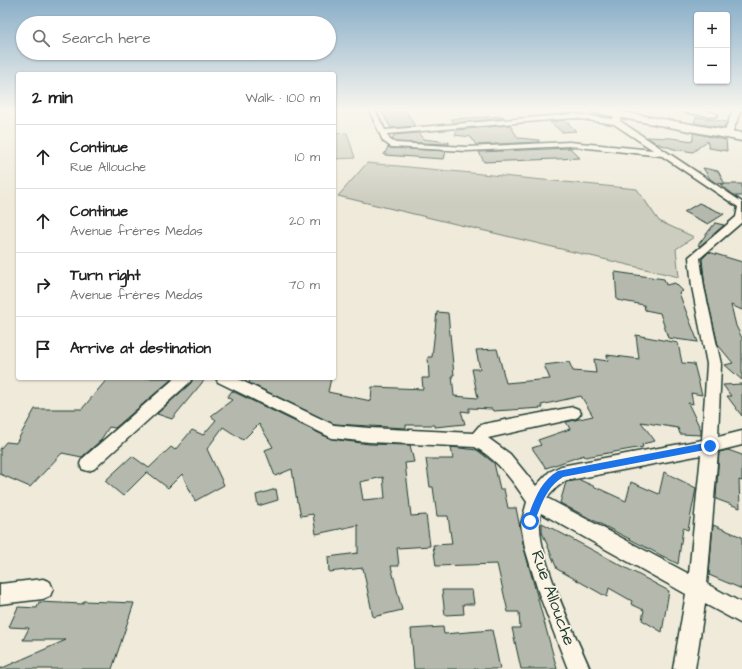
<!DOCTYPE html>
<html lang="en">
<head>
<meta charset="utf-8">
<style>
  body { margin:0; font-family:"Architects Daughter",sans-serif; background:#f6f6f6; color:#222 }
  .controls { position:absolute; right:12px; top:12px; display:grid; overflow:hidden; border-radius:4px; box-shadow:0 1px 3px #0004 }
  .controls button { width:36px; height:36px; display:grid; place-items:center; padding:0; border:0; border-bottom:1px solid #e0e0e0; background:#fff; color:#222; font:20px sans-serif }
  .stop { position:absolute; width:12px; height:12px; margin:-9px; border:3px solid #1a73e8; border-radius:50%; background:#fff }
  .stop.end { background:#1a73e8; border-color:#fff; box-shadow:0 1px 4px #0008 }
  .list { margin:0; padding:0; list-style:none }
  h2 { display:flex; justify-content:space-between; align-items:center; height:52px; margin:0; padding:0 16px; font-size:17px }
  h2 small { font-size:13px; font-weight:400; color:#767676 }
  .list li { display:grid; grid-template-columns:26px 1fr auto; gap:12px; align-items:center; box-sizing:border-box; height:64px; padding:0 16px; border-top:1px solid #e0e0e0 }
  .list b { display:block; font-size:15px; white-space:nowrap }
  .list p { margin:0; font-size:13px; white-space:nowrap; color:#767676 }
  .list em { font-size:13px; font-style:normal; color:#767676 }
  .icon { flex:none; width:22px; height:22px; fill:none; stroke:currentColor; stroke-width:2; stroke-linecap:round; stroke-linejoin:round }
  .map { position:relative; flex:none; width:742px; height:669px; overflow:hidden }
  .search { position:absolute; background:#fff; box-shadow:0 1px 3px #0004; left:16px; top:16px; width:320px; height:44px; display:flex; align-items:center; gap:10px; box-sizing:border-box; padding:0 14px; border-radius:22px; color:#767676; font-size:15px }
  .panel { position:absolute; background:#fff; box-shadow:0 1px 3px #0004; left:16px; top:72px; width:320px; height:308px; border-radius:4px }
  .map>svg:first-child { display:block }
</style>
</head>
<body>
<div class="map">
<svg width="742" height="669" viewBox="0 0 742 669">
  <rect width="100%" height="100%" fill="#efeada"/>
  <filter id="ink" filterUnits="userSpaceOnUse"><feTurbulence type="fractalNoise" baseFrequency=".025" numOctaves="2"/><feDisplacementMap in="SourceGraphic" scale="8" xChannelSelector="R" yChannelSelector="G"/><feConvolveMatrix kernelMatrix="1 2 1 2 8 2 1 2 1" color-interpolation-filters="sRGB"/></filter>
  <g filter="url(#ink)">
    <!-- green -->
    <g fill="#cccdbf" stroke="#76857a">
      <path d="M347 133 355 158 334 159V134Z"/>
      <path d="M367 163 637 189 659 221 694 237 676 249 679 277 338 196Z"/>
    </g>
    <!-- building -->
    <g fill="#b5b9ad" stroke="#1f3d34" fill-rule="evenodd">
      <path d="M405 110 415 126 391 128 382 112Z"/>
      <path d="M503 116 505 118 454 123 451 119Z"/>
      <path d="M696 117 727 122 724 128 694 123Z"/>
      <path d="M565 120 576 131 562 132 550 122Z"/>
      <path d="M510 125 518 138 539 140V142L476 145 471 137 455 135 457 130Z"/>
      <path d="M419 133 423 139 449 142V144L396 142 392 139 394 135Z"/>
      <path d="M693 133 726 140 727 151 709 148 707 141 693 152 674 149 656 143 647 137 671 138 693 141Z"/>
      <path d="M388 147 391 148 446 151 444 159 384 155Z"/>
      <path d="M570 148 580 158 484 162 479 152Z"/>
      <path d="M703 168 718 171 725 184H742V196H735L720 184H725L716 183 710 179Z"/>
      <path d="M699 203 710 208 724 214 708 224 684 212Z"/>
      <path d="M715 223 724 225 700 246 698 245Z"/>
      <path d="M709 252 742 262V310L731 305 736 326 742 338V380L725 365 733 363 718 345 705 287 702 259Z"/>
      <path d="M615 272 664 279 666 285 675 283 683 291 679 293 698 342 668 338 660 313 645 310 644 305 617 300Z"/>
      <path d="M437 312 448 313 454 375H452L454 396 478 398 472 369H480L476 350 497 349 506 383 550 379 544 365 569 362 573 371 596 373 594 359 608 361 607 355 639 359 636 335 678 343 682 363 694 364 702 395 691 393 693 404 688 403 701 430V435L680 434 678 428 641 422 655 441 642 444 643 447 585 457 584 455 546 468 532 448 541 445 538 440 570 429 566 422 593 416 581 396 541 405 543 408 493 411 492 409 469 408V412L461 411 465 424 435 427V425H406V428L334 424 249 383 251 378H331L328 392 371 401 372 387 423 389 422 378H429L428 357H432Z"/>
      <path d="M108 378H173L115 428 109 427 100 441 82 457 62 453 30 487 0 474V449L6 442 16 443 35 409H82Z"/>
      <path d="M193 378H206L172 419 157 414 191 383Z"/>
      <path d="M742 384V416L727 396H731L723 385Z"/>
      <path d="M232 391 331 439 369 444 410 445 414 462 405 463 411 516 426 515 430 546 397 548 399 566H391L402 610 373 617 363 568 329 572 328 557 358 553V525L316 534 313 514 301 516 298 502H297L292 469 275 476 265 450 273 447 259 424 243 440 223 427 207 449 224 485 195 501 182 474 168 488 147 472 123 496 105 481 132 456 149 468 171 447 175 450 192 430 203 435 216 420 211 416 232 400 227 397ZM383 477 385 498 363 500 360 482Z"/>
      <path d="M451 447 477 450 494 463 500 489H504L508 508H516L524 548 557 669H521L512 628H520L519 612H508L497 564 436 566 433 545 452 544 448 516H437L433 487H430L426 459H453Z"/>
      <path d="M728 450 742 455V481L739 480 740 508 716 499 719 452Z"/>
      <path d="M664 472 696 488 688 530 683 528 678 564 560 503 566 482 580 480 626 501 631 482 659 494Z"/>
      <path d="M276 489 278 500 258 506 256 495Z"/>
      <path d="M542 523 669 591 662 632 642 620 644 610 631 604 632 601 609 588 607 597 557 569 542 532Z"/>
      <path d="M713 525 742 537V589L709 575Z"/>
      <path d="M442 590H472L474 604H463L464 614 445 615Z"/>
      <path d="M84 601 134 603 112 669H0L66 640H23L29 628 9 627 18 607 37 608 39 602 82 604Z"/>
      <path d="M443 627 444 634 492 630 500 669H414L411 629Z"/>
    </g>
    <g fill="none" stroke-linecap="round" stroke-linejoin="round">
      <!-- street casing -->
      <g stroke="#1f3d34" stroke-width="3">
        <g id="street">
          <path d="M369 110H375L385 130 574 114 613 119 616 110H622L620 121 742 202V222L700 258 704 287 721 364 718 437 742 431V445L718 451 707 584 742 603V624L705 604 695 669H673L686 594 541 513C532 549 575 633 590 669H568L539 594 525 548 521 524 527 502C513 481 498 460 475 447L369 442 332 438 218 382 216 378H236L334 425 369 428 473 433 479 426 484 424 573 407 578 409 581 413 578 417 573 419 488 438 510 454 536 486 549 472 561 466 702 440 707 364 692 287 689 257 736 217 738 207 662 156 569 146 467 151 391 147 383 141ZM574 118 614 124 653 150 569 142 467 147 396 143 390 140 387 134ZM701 455 689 574 547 498 556 488 565 481Z"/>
          <path d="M679 110C690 109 709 109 718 115L714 117 683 112Z"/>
          <path d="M733 110H741L733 131 732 133H726L725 131Z"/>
          <path d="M175 378H192L190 382 94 469 88 471 82 469 80 464 82 459Z"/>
          <path d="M43 579 50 582 53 589 50 596 43 599 0 604V584Z"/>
        </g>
      </g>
      <!-- primary casing -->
      <g stroke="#1f3d34" stroke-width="3">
        <path id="primary" d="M591 110H611L742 133V141L596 113 592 112Z"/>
      </g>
      <!-- street -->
      <use href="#street" fill="#fcf5e5" fill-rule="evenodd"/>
      <!-- primary -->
      <use href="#primary" fill="#fcf5e5" fill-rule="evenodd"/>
    </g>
  </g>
  <!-- sky -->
  <linearGradient id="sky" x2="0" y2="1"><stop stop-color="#8bafc9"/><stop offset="0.54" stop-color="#f8f6ee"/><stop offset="1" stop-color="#f8f6ee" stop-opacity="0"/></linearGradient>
  <rect width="742" height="203" fill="url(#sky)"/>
  <!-- route -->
  <path fill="#1a73e8" d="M710 442 714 446 710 449 563 477C545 488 541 507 533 525L530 526 527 525 526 521C534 502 539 482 558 471Z"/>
  <g text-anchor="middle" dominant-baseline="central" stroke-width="3.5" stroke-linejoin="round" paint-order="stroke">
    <!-- near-street labels -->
    <g font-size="17" fill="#1f3d34" stroke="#fcf5e5">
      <text transform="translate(553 598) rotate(70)">Rue Allouche</text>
    </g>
  </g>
</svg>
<div class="controls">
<button>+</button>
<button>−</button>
</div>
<div class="stop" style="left:530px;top:521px"></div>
<div class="stop end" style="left:710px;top:446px"></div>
<div class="search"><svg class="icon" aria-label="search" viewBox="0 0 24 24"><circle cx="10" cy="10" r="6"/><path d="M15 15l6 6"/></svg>Search here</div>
<section class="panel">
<h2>2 min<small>Walk · 100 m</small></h2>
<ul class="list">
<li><svg class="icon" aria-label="ahead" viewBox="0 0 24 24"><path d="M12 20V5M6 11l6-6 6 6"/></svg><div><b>Continue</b><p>Rue Allouche</p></div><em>10 m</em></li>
<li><svg class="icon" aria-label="ahead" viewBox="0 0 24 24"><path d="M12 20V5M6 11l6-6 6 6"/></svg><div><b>Continue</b><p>Avenue frères Medas</p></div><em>20 m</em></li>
<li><svg class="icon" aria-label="right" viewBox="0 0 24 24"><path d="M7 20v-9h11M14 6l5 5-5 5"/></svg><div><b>Turn right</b><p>Avenue frères Medas</p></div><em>70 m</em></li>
<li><svg class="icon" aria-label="arrive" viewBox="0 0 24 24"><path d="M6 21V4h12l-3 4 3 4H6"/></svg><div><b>Arrive at destination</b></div></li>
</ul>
</section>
</div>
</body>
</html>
